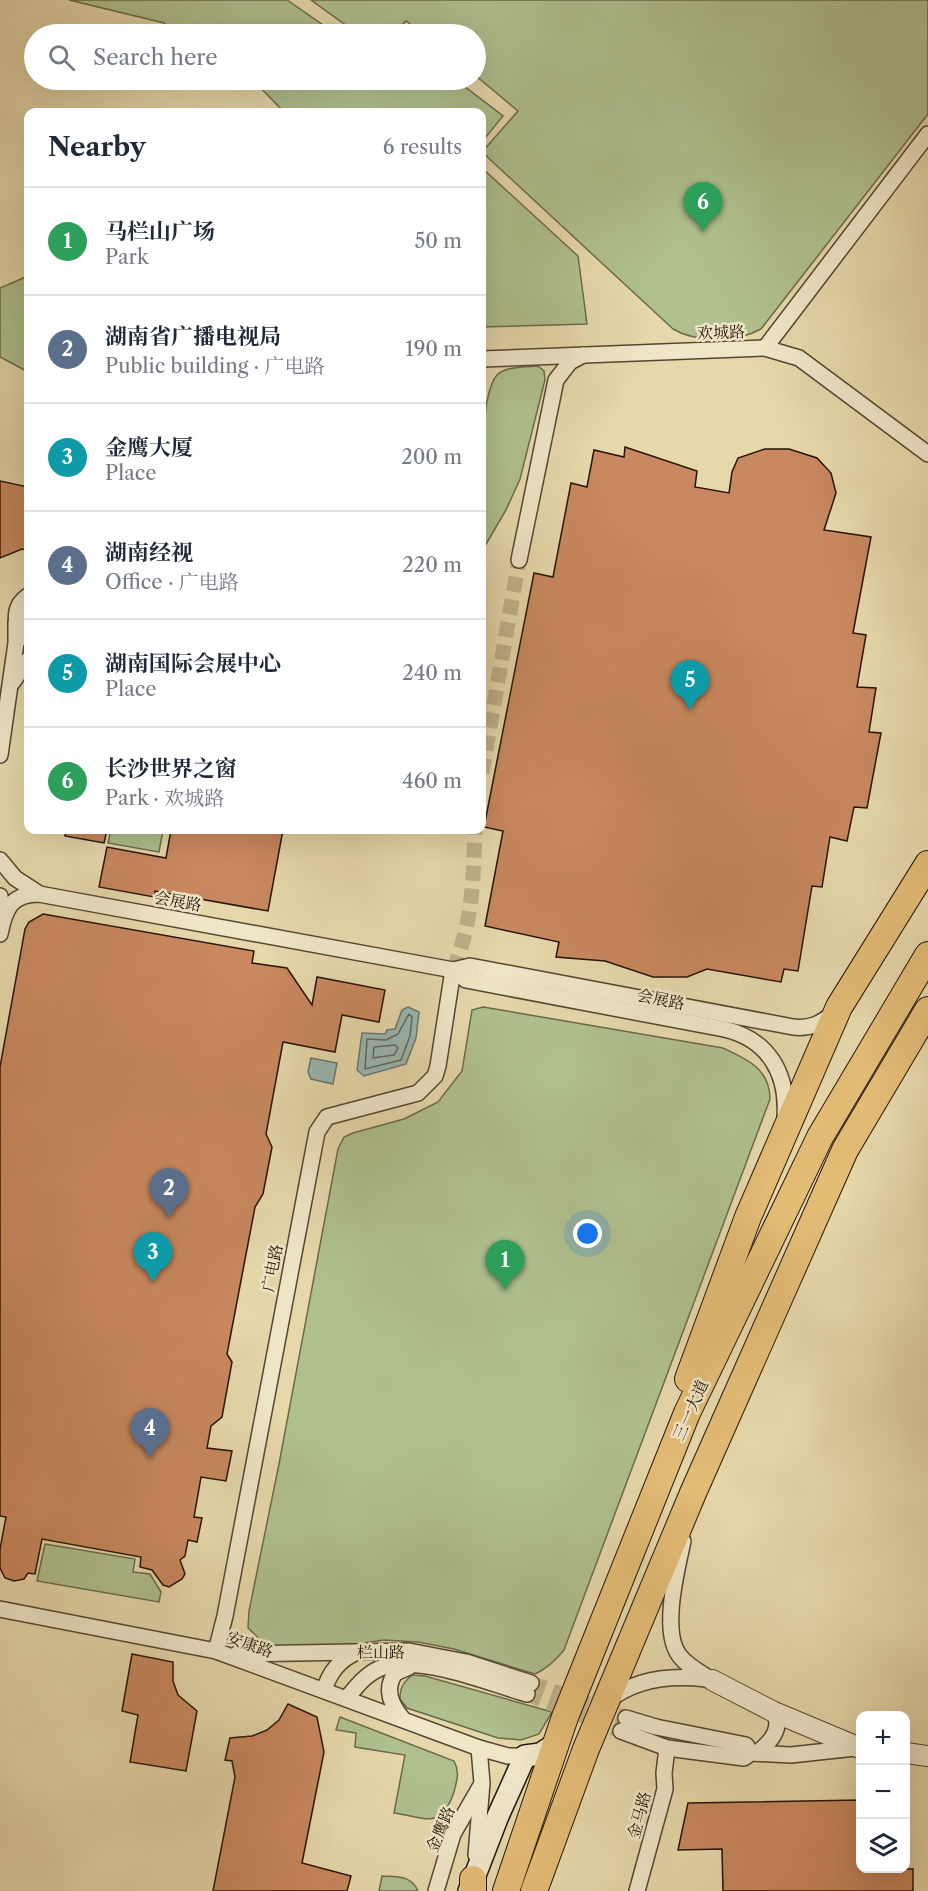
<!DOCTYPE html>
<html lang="en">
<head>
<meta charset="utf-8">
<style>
  body { margin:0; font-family:"Libre Caslon Text","Noto Serif SC",serif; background:#f6f6f7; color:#1f2937 }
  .controls { position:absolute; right:18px; bottom:18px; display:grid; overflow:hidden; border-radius:12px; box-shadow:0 6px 24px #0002 }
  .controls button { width:54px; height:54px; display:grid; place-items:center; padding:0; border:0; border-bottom:2px solid #e0e1e3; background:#fff; color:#1f2937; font:30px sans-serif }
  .you { position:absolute; left:588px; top:1234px; width:21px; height:21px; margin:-15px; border:4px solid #fff; border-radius:50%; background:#1a73e8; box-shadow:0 0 0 9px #1a73e833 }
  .badge { display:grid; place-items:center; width:39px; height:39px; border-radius:50%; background:#ea580c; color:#fff; font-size:20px; font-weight:700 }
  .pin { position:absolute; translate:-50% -50px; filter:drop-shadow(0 2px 3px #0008) }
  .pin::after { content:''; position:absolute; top:32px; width:21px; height:18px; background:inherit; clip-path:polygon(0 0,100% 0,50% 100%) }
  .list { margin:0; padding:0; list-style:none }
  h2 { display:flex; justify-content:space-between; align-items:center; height:78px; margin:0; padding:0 24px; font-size:26px }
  h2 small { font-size:20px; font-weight:400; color:#747a83 }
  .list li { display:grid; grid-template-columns:39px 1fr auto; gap:18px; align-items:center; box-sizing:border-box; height:108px; padding:0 24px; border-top:2px solid #e0e1e3 }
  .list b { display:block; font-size:22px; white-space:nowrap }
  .list p { margin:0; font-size:20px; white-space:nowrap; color:#747a83 }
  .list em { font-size:20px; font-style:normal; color:#747a83 }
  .icon { flex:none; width:33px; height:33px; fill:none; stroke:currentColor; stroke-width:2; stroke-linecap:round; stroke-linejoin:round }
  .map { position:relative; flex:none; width:928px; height:1891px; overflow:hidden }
  .search { position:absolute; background:#fff; box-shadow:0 6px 24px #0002; left:24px; top:24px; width:462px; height:66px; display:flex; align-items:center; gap:15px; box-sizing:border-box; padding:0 21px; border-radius:33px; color:#747a83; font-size:22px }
  .panel { position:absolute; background:#fff; box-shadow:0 6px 24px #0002; left:24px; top:108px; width:462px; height:726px; border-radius:12px }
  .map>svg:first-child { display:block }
</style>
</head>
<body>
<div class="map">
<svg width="928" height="1891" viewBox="0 0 928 1891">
  <rect width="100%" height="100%" fill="#e6d8ab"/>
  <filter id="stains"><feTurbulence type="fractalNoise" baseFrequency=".00333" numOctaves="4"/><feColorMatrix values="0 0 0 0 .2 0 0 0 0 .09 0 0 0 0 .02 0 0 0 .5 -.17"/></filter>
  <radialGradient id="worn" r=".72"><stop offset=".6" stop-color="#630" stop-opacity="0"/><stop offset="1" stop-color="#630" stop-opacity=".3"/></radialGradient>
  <!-- green -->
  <g fill="#afc08e" stroke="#6a6a4c" stroke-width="1.5">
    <path d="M69 0H287L336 34H168L164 23Z"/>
    <path d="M311 0H928V114L761 329C738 342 696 343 673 329L482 152 518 111 476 76V34H424L406 21 393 34H358Z"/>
    <path d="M253 80H456L503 116 482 142V112H284Z"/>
    <path d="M482 168 578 256 587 324 482 327Z"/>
    <path d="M28 276V372L0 357V288Z"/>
    <path d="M538 366 544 371 545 380 520 479 506 510 482 551C481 518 477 397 497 375 506 366 526 367 538 366Z"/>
    <path d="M111 830H163L159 852 108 843Z"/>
    <path d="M483 1007 723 1048C747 1059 770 1069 770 1099L564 1650C556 1660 546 1669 535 1674L454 1649 418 1642 384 1640 343 1646H267L248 1628 249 1611 279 1464 338 1149 344 1137 353 1133 404 1119 438 1102 462 1071 472 1010Z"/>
    <path d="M45 1544 135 1559 133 1572 150 1574 161 1592 159 1602 37 1581Z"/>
    <path d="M412 1675 425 1676 552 1712 539 1734 521 1740 498 1738 407 1708 400 1699C400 1687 403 1683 412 1675Z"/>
    <path d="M340 1717 454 1761C460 1772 457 1780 454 1792 441 1830 427 1818 394 1813L405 1755 355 1747 356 1733 336 1730Z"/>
    <path d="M382 1876C397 1877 411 1875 418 1891H379Z"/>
  </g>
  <!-- water -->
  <g fill="#99b8b2" stroke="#6b766e" stroke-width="1.5">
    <path d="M408 1007 419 1012 416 1038 406 1064 364 1076 357 1070 362 1033 385 1034 387 1030 395 1029 402 1010Z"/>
    <path d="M311 1058 337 1063 333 1084 311 1079 308 1072Z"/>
  </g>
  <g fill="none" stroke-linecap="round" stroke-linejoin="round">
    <!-- shore -->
    <g stroke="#60665e" stroke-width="1.5">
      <path d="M409 1014 412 1017 410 1036 401 1060 365 1069 367 1039 386 1040 398 1034Z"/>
      <path d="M395 1045 398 1048 394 1055 373 1058 374 1047Z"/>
    </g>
  </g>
  <!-- building -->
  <g fill="#c9885f" stroke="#261409" stroke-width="1.5">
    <path d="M625 447 697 471 695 487 729 493 732 472 738 458 765 449H789L817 458 831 473 836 493 824 530 871 537 853 633 866 635 857 687 876 688 869 732 881 733 867 808 854 807 847 841 830 837 822 887 812 886 798 971 784 969 781 982 707 969 687 977H653L605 961 556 957 559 942 485 926 503 831 484 827 534 573 553 577 571 483 587 487 594 450 624 457Z"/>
    <path d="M0 481 28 487V550L22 549 0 558Z"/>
    <path d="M66 830H107L104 843 65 836Z"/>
    <path d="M171 830H283L268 911 155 891 154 897 99 887 107 847 166 858Z"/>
    <path d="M43 914 254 951 252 963 287 968 312 1005 317 977 385 990 379 1022 342 1015 335 1052 283 1042 266 1134 272 1147 263 1194 255 1207 227 1354 232 1362 222 1417 211 1426 207 1448 232 1451 226 1481 201 1477 194 1517 202 1518 197 1542 188 1540 185 1556 180 1560 185 1574 182 1579 169 1587 163 1585 152 1570 140 1567 141 1557 42 1539 35 1574 28 1573 24 1579 14 1581 5 1578 0 1568V1549L6 1517 0 1516V1067L25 929 29 922Z"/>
    <path d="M132 1654 173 1662V1681L178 1695 197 1711 186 1771 130 1762 138 1715 122 1711Z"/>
    <path d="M288 1704 317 1717 324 1752 302 1863 351 1876 347 1891H213L235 1777 232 1761 225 1760 230 1738 252 1736 267 1730 279 1720Z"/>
    <path d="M861 1800V1869H913V1891H723L722 1849 678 1850 688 1803Z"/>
  </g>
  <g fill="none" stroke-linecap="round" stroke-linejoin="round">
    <!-- minor-tunnel -->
    <g stroke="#c0b18b" stroke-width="15" stroke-dasharray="15 8" stroke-linecap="butt">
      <path d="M482 773 519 560"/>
      <path d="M453 970C473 921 473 881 475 830"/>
      <path d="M531 1683 626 1718"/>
      <path d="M527 1694 621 1731"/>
    </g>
    <!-- minor casing -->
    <g stroke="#564532" stroke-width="18">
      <g id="minor">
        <path d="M765 348 928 134"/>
        <path d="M482 359 765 348 799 358 928 454"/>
        <path d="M519 560 556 380 570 362 583 355"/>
        <path d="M28 596C12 607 13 628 28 639"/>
        <path d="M12 683 28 660"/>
        <path d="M0 755 16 643V622"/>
        <path d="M0 860 15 878 38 893"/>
        <path d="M0 896 2 921"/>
        <path d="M0 934C5 909 11 894 39 894L453 970 470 966 793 1027C810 1029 821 1024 833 1013"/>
        <path d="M453 970 466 980 724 1029C768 1039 788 1073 785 1117"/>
        <path d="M683 1541C677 1570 661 1630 679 1655 687 1666 701 1673 712 1680"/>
        <path d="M0 1609 216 1651 479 1748 508 1756H525"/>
        <path d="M216 1651 225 1616 317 1132 327 1117 418 1093 435 1076 438 1066 453 970"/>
        <path d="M237 1654 409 1651 466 1662 531 1683"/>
        <path d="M324 1690C330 1672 339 1660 357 1652"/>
        <path d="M347 1698C358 1684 371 1668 391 1665 435 1660 486 1682 527 1694"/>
        <path d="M608 1701C636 1678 671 1675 706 1679"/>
        <path d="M402 1718C391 1704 384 1690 395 1673L409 1667"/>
        <path d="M626 1718 656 1727 746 1745 751 1753"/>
        <path d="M621 1731 667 1748 744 1758 751 1753 791 1755 855 1748"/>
        <path d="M757 1753C770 1743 783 1728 774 1712"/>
        <path d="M476 1855 482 1783 479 1748"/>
        <path d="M436 1891 453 1834 480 1787"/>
        <path d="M637 1891 665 1789 664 1773 667 1748"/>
      </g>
    </g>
    <!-- tertiary casing -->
    <g stroke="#564532" stroke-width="22">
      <g id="tertiary">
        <path d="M712 1680 774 1712 860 1748"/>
        <path d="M906 1753 928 1756"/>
      </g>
    </g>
    <!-- secondary casing -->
    <g stroke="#261409" stroke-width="24">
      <path id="secondary" d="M469 1891 498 1816 525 1756 540 1754 557 1743"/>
    </g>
    <!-- trunk casing -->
    <g stroke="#261409" stroke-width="28">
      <g id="trunk">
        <path d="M688 1379 748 1217 839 1007 928 864"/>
        <path d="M473 1891V1879"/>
        <path d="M506 1891 565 1717 687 1413 820 1137 928 955"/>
        <path d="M534 1891 586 1749 693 1493 845 1150 928 1010"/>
      </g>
    </g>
    <!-- minor -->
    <use href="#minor" stroke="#efe6c8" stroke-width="15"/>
    <!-- tertiary -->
    <use href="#tertiary" stroke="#efe6c8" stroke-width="20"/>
    <!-- secondary -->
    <use href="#secondary" stroke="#efe6c8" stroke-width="21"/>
    <!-- trunk -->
    <use href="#trunk" stroke="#e3bc76" stroke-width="26"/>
  </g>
  <g text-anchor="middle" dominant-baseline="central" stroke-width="5" stroke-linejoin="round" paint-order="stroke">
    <!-- street labels -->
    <g font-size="16" fill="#261409" stroke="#efe6c8">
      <text transform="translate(721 332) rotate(-2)">欢城路</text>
      <text transform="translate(178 901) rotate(10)">会展路</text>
      <text transform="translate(661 999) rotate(11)">会展路</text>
      <text transform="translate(272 1268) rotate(-79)">广电路</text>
      <text transform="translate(690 1410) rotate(-66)">三一大道</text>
      <text transform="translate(250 1644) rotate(20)">安康路</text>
      <text x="381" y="1652">栏山路</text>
      <text transform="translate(639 1815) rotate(-75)">金马路</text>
      <text transform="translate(440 1829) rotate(-67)">金鹰路</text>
    </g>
  </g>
  <rect width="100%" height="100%" filter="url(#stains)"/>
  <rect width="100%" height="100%" fill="url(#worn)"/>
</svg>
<div class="controls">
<button>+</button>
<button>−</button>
<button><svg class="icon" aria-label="layers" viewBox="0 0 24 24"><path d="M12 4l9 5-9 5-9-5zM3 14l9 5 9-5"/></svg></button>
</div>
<div class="you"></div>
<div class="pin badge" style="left:505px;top:1290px;background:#2e9e5b">1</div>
<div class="pin badge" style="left:169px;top:1218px;background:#5c6f8a">2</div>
<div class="pin badge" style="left:153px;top:1282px;background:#0f9aa8">3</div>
<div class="pin badge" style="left:150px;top:1458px;background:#5c6f8a">4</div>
<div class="pin badge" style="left:690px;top:710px;background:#0f9aa8">5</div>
<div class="pin badge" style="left:703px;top:232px;background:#2e9e5b">6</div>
<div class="search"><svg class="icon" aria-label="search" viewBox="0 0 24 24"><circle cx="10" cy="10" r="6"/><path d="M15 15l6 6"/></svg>Search here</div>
<section class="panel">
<h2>Nearby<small>6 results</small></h2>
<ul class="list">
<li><span class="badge" style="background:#2e9e5b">1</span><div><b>马栏山广场</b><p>Park</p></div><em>50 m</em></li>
<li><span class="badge" style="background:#5c6f8a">2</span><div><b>湖南省广播电视局</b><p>Public building · 广电路</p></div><em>190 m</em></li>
<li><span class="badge" style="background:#0f9aa8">3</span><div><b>金鹰大厦</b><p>Place</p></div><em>200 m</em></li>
<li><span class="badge" style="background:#5c6f8a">4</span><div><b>湖南经视</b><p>Office · 广电路</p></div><em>220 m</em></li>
<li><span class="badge" style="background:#0f9aa8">5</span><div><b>湖南国际会展中心</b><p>Place</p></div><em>240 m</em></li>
<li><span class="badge" style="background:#2e9e5b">6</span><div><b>长沙世界之窗</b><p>Park · 欢城路</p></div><em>460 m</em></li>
</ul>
</section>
</div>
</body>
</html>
